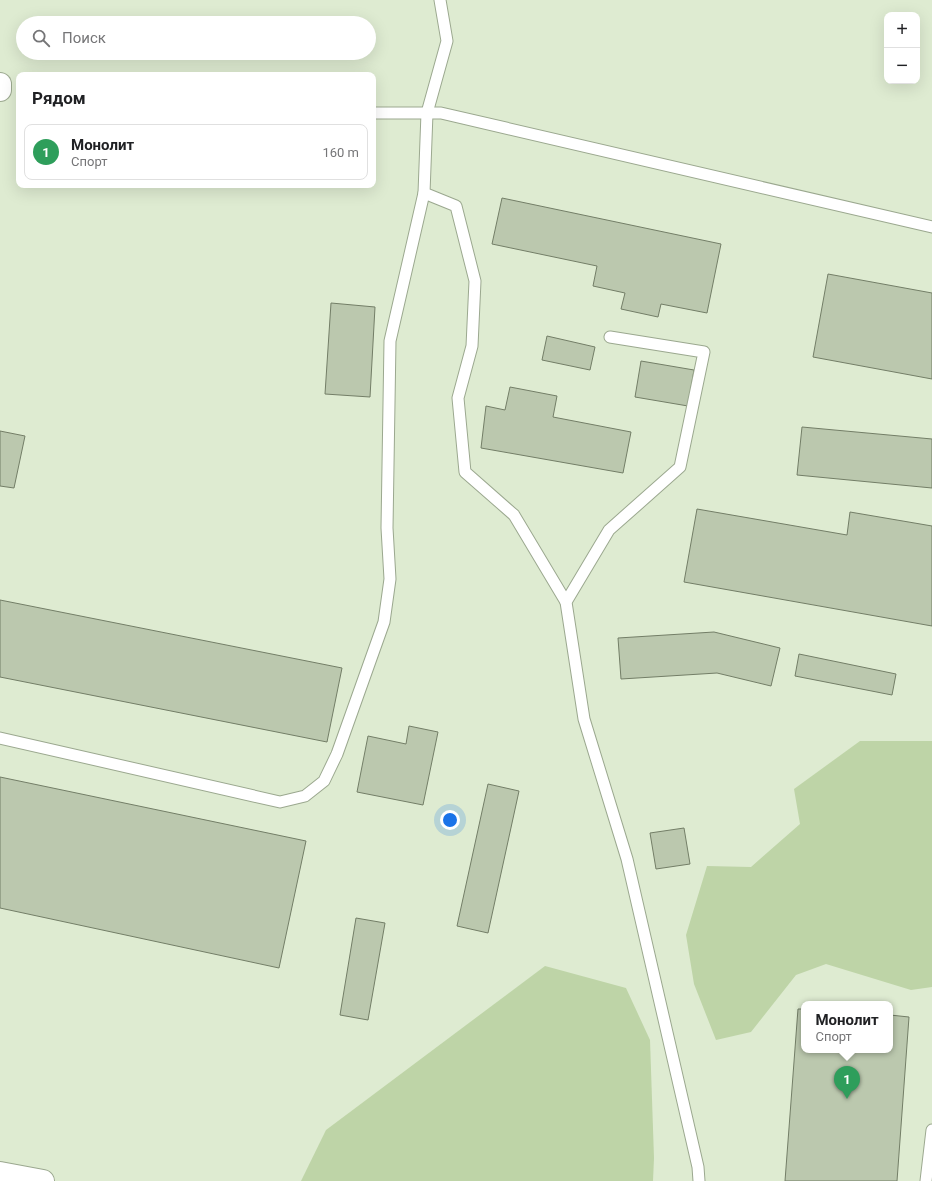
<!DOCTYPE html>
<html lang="ru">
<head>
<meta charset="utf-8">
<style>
  body { margin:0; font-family:Roboto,sans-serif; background:#f6f6f6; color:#202124 }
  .controls { position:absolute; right:12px; top:12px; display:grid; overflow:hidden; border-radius:8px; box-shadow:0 4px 16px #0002 }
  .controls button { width:36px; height:36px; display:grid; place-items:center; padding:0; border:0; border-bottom:1px solid #e0e0e0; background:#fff; color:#202124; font:20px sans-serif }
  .you { position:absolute; left:450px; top:820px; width:14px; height:14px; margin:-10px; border:3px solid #fff; border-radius:50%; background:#1a73e8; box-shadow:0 0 0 6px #1a73e833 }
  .badge { display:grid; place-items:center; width:26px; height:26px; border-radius:50%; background:#2563eb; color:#fff; font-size:13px; font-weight:700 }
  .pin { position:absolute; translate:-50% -33px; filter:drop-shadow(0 1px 2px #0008) }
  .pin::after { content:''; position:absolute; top:21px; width:14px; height:12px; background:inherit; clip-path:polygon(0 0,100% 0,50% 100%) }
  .popup { position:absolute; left:801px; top:1001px; width:92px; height:52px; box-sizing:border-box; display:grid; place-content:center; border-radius:8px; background:#fff; filter:drop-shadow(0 1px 3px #0005); font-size:13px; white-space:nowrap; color:#757577 }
  .popup b { font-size:15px; color:#202124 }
  .popup::after { content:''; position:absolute; left:50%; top:100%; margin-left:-8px; border:8px solid transparent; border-top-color:#fff }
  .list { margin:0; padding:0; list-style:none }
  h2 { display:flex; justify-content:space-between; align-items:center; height:52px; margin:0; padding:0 16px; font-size:17px }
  h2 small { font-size:13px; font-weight:400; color:#757577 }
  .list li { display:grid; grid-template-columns:26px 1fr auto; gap:12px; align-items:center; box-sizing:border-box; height:56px; margin:0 8px 8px; padding:0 8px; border:1px solid #e0e0e0; border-radius:8px }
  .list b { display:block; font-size:15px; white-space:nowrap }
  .list p { margin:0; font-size:13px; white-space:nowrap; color:#757577 }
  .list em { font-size:13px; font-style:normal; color:#757577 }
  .icon { flex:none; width:22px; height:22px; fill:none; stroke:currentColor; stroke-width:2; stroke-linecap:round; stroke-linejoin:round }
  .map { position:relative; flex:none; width:932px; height:1181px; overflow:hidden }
  .search { position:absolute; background:#fff; box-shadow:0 4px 16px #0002; left:16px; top:16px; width:360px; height:44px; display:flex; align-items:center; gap:10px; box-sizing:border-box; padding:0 14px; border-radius:22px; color:#757577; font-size:15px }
  .panel { position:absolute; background:#fff; box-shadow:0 4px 16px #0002; left:16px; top:72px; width:360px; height:116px; border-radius:8px }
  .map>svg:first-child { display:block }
</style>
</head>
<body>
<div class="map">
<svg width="932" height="1181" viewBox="0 0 932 1181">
  <rect width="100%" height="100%" fill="#deebd1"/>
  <!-- green -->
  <g fill="#bed4a7">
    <path d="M860 741H932V987L911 990 826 964 796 975 751 1032 716 1040 694 984 686 935 707 866 751 867 800 824 794 789Z"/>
    <path d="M545 966 626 988 650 1040 654 1158 653 1181H301L326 1130Z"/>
  </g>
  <!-- building -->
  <g fill="#bbc8ae" stroke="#737e67">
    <path d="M502 198 721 244 707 313 661 304 658 317 621 309 625 293 593 286 597 266 492 244Z"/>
    <path d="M828 274 932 293V379L813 357Z"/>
    <path d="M331 303 375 307 370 397 325 394Z"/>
    <path d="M547 336 595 347 590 370 542 360Z"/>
    <path d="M641 361 694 370 688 406 635 397Z"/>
    <path d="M510 387 557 396 553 417 631 432 623 473 481 448 486 406 505 410Z"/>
    <path d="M802 427 932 439V488L797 475Z"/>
    <path d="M0 431 25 436 14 488 0 486Z"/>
    <path d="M697 509 847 535 850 512 932 526V626L684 582Z"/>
    <path d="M0 600 342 668 327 742 0 677Z"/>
    <path d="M714 632 780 648 771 686 717 673 621 679 618 638Z"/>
    <path d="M799 654 896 674 892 695 795 676Z"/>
    <path d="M409 726 438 732 423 805 357 792 368 736 406 744Z"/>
    <path d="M0 777 306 841 279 968 0 908Z"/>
    <path d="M488 784 519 791 488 933 457 926Z"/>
    <path d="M684 828 690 864 656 869 650 833Z"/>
    <path d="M356 918 385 923 368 1020 340 1015Z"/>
    <path d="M798 1009H804V1050H890V1015L909 1017 897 1181H785Z"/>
  </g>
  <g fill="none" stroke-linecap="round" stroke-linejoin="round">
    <!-- lane casing -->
    <g stroke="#9ba88f" stroke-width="13">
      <g id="lane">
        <path d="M440 0 447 41 427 113 424 193 456 206 475 281 472 346 458 398 465 472 514 515 566 602"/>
        <path d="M373 113H441L932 227"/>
        <path d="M610 337 704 352 680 467 609 530 566 602 584 719 627 859 698 1167 699 1181"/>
        <path d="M0 738 280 802 305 796 324 781 337 754 384 622 390 579 387 528 390 341 424 193"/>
        <path d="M926 1181 932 1130"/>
      </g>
    </g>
    <!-- street casing -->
    <g stroke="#9ba88f" stroke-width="24">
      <g id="street">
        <path d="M0 84V90"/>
        <path d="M0 1173 43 1181"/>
      </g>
    </g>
    <!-- lane -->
    <use href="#lane" stroke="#fff" stroke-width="11"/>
    <!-- street -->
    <use href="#street" stroke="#fff" stroke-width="22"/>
  </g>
</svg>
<div class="controls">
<button>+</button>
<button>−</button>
</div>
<div class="you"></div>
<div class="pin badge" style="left:847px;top:1099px;background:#2e9e5b">1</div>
<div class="popup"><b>Монолит</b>Спорт</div>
<div class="search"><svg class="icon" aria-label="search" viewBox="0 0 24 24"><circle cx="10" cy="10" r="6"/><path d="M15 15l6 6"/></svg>Поиск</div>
<section class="panel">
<h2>Рядом<small></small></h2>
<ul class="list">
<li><span class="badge" style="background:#2e9e5b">1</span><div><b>Монолит</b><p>Спорт</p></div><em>160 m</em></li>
</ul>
</section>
</div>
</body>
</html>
